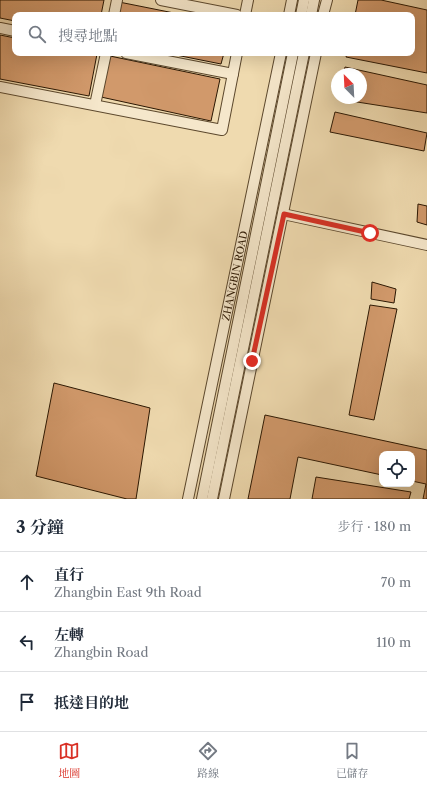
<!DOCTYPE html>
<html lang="zh-TW">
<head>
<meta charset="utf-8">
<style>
  body { margin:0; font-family:"Libre Caslon Text","Noto Serif TC",serif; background:#f6f6f7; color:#1f2937 }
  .controls { position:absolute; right:12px; bottom:12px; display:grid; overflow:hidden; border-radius:8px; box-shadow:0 4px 16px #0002 }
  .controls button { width:36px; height:36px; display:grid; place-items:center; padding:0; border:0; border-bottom:1px solid #e0e1e3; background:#fff; color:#1f2937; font:20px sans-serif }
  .compass { position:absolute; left:331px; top:68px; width:36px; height:36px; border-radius:50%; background:#fff; box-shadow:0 4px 16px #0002; rotate:336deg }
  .stop { position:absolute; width:12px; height:12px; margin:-9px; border:3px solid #d93025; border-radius:50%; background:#fff }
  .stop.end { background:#d93025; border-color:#fff; box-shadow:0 1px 4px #0008 }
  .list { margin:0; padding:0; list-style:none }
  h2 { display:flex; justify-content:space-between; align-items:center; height:52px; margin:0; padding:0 16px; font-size:17px }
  h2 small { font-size:13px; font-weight:400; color:#747a83 }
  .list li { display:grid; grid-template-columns:26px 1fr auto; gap:12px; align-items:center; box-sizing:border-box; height:60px; padding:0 16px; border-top:1px solid #e0e1e3 }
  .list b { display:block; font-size:15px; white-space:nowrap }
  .list p { margin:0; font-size:13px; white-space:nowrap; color:#747a83 }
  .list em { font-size:13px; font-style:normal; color:#747a83 }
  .icon { flex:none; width:22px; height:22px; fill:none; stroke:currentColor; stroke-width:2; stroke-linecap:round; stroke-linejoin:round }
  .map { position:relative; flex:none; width:427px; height:499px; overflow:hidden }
  .search { position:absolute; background:#fff; box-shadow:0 4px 16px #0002; left:12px; right:12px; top:12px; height:44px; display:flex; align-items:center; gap:10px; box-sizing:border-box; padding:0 14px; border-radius:8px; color:#747a83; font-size:15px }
  .sheet { height:232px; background:#fff }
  nav { display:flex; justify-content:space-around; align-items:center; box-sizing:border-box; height:56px; border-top:1px solid #e0e1e3; background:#fff; font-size:11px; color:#747a83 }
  nav a { display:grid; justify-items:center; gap:2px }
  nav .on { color:#d93025 }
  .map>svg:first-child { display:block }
</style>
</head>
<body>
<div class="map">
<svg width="427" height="499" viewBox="0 0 427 499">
  <rect width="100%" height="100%" fill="#efdaaf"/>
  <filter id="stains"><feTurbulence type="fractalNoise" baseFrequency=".005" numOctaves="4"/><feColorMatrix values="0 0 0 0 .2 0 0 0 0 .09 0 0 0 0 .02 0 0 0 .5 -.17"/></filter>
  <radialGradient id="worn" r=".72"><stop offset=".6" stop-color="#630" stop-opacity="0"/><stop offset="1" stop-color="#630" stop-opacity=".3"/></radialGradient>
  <!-- building -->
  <g fill="#d1996b" stroke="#2b1702">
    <path d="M0 0H104L101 15H15V21L0 18Z"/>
    <path d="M358 0H381L427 10V73L346 57 347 53H412V15H355Z"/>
    <path d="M119 2 184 15H117Z"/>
    <path d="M0 35 15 38V53L97 54 89 96 0 79Z"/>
    <path d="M166 53H224L221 64Z"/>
    <path d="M110 56 220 79 211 121 101 97Z"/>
    <path d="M345 67 427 85V113L338 99 361 98V74H343Z"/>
    <path d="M335 112 427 133 424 151 330 132Z"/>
    <path d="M418 204 427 206V225L417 222Z"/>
    <path d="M372 282 396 289 394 303 371 299Z"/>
    <path d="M370 305 397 309 374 420 349 415Z"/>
    <path d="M54 383 150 408 136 499H127L36 476Z"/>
    <path d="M265 415 427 450V499H423L426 484 412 481V454H382V475L298 457 290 499H248Z"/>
    <path d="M316 477 411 492 409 499H312Z"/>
  </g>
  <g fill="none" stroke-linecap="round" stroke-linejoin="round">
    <!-- minor casing -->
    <g stroke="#5c482d" stroke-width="12">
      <g id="minor">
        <path d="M161 0 237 15"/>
        <path d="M114 15 117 0"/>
        <path d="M245 15 248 0"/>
        <path d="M289 15 292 0"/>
        <path d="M301 15 304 0"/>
        <path d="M311 15 314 0"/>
        <path d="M323 15 327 0"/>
        <path d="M0 28 15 31"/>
        <path d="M126 53 233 74"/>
        <path d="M0 87 222 130 237 53"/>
        <path d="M95 105 106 53"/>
        <path d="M283 214 427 245"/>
        <path id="s1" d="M188 499 281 53"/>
        <path d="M202 499 293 53"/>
        <path d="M212 499 304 53"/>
        <path d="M224 499 316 53"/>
      </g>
    </g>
    <!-- minor -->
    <use href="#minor" stroke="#f5e7cb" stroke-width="10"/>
  </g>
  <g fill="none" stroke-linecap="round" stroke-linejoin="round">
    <!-- route -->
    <path stroke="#d93025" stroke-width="5" d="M252 361 284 214 370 233"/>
  </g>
  <g text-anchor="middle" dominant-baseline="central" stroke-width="3.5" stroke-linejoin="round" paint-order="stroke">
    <!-- street labels -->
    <g font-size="10" fill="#2b1702" stroke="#f5e7cb">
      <text stroke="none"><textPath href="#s1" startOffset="228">ZHANGBIN ROAD</textPath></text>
    </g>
  </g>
  <rect width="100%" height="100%" filter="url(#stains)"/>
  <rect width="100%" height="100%" fill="url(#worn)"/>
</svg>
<div class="controls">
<button><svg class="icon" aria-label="locate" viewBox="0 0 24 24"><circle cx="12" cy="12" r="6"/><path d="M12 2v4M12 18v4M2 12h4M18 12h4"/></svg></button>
</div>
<svg class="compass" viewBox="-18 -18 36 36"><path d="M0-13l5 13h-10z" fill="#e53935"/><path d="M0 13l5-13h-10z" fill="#747a83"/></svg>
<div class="stop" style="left:370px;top:233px"></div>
<div class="stop end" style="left:252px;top:361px"></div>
<div class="search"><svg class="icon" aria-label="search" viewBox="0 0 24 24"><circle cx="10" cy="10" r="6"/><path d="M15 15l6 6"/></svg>搜尋地點</div>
</div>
<section class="sheet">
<h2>3 分鐘<small>步行 · 180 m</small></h2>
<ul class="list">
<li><svg class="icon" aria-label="ahead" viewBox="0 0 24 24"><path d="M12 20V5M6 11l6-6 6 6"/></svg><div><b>直行</b><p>Zhangbin East 9th Road</p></div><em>70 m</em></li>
<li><svg class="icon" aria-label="left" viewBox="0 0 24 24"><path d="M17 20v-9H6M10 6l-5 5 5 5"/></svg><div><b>左轉</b><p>Zhangbin Road</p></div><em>110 m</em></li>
<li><svg class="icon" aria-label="arrive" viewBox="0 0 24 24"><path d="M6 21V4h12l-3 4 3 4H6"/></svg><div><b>抵達目的地</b></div></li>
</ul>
</section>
<nav>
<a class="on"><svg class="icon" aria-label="map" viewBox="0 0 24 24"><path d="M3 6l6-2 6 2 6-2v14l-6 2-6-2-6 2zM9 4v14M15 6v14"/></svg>地圖</a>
<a><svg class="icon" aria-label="directions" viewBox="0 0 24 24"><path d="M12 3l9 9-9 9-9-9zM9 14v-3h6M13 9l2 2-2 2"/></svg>路線</a>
<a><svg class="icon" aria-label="saved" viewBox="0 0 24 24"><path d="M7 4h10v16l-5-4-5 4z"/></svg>已儲存</a>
</nav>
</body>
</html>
